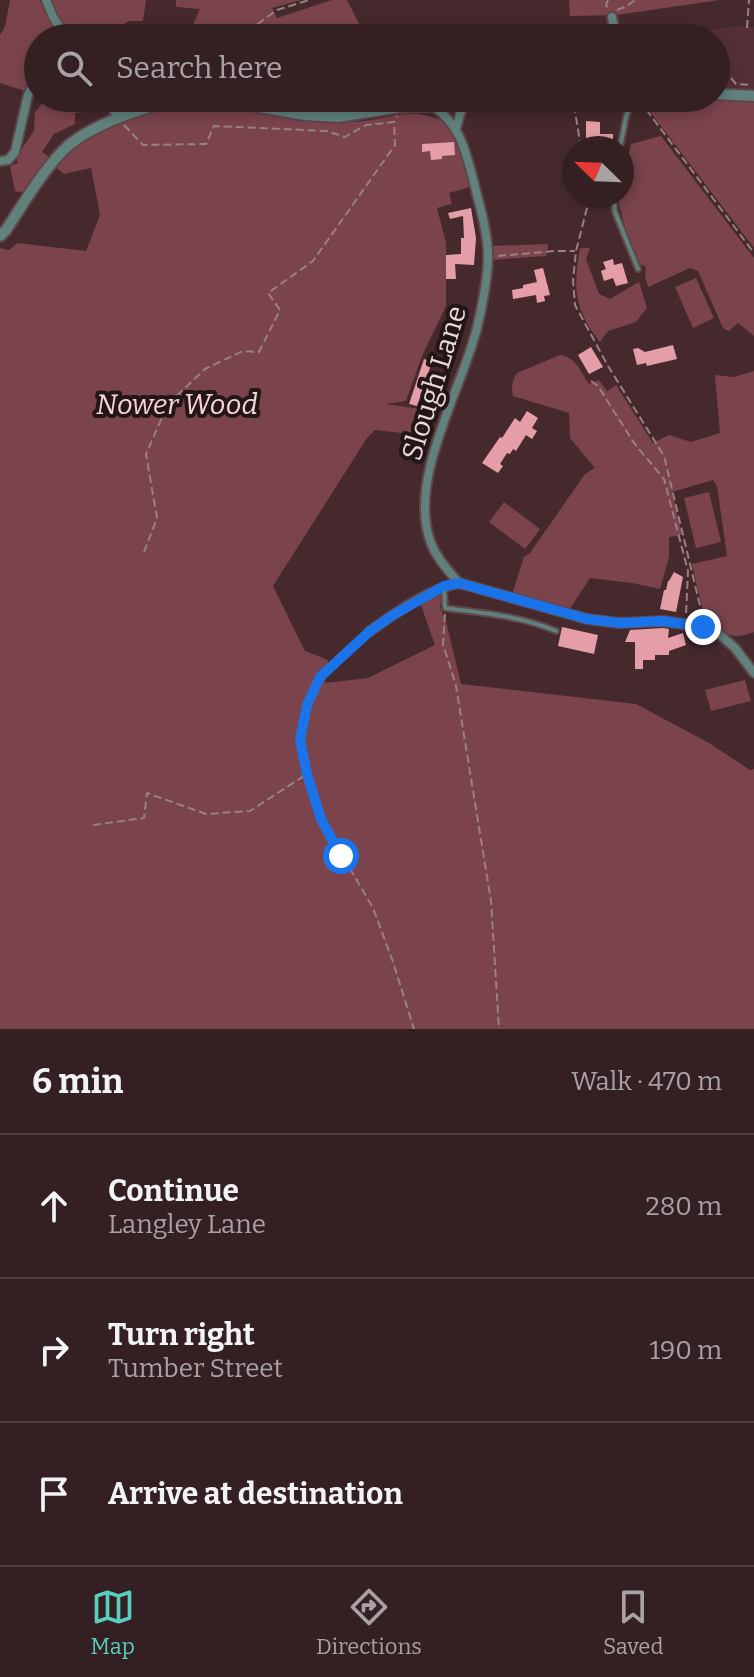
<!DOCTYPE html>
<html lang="en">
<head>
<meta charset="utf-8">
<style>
  body { margin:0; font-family:Bitter,serif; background:#3c272a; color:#f1f3f6 }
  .compass { position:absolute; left:562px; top:136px; width:72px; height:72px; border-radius:50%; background:#341f22; box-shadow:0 4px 12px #0003; rotate:293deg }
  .stop { position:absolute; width:24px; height:24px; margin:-18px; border:6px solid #1a73e8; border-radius:50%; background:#fff }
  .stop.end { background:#1a73e8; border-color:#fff; box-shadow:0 2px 8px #0008 }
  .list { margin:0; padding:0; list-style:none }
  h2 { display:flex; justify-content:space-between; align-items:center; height:104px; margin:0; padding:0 32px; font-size:34px }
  h2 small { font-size:26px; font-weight:400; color:#a9a2a5 }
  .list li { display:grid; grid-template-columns:52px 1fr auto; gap:24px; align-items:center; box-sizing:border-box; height:144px; padding:0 32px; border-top:2px solid #4e3d40 }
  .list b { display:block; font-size:30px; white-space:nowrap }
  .list p { margin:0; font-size:26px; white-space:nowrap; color:#a9a2a5 }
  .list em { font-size:26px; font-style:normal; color:#a9a2a5 }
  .icon { flex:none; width:44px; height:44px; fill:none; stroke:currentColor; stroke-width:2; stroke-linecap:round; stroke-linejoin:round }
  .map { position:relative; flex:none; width:754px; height:1029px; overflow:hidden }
  .search { position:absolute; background:#341f22; box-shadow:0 4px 12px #0003; left:24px; right:24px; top:24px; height:88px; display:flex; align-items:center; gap:20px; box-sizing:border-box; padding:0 28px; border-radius:44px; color:#a9a2a5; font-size:30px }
  .sheet { height:536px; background:#341f22 }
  nav { display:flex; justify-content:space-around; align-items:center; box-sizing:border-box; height:112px; border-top:2px solid #4e3d40; background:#341f22; font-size:22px; color:#a9a2a5 }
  nav a { display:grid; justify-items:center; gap:4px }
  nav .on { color:#59cebf }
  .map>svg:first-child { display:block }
</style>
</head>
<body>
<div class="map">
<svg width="754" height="1029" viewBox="0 0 754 1029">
  <rect width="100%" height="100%" fill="#45292d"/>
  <!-- built -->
  <path fill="#543036" d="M737 26 754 27V92L716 89V38H685V34Z"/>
  <!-- green -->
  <g fill="#7b444c">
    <path d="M10 0H41L53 23 64 38H38V72H30L25 91 0 83V35L5 27Z"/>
    <path d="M49 0H146L143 21H130L113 29 76 38H72Z"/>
    <path d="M176 0H301L272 8 277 18 332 0H347L366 38H190L192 27 200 9 176 7Z"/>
    <path d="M569 0H720L616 15 570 16Z"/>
    <path d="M47 98H89L98 105 93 111 75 113V124L54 134 42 152 50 157 25 193 15 191 10 166 18 163 16 157 34 131 35 112Z"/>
    <path d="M169 98H395L396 99C383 101 371 107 359 109 322 115 286 105 250 99L248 108C281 114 313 122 346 122 386 123 408 102 449 124L455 135 470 187 449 193 452 204 437 208 446 243V306L422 356 406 401 386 404 434 411 430 436 375 430 367 438 273 586 305 651 328 660 325 683 368 678 435 645 421 605 442 591 440 607 446 621 461 684 636 704 709 743 750 770 754 769V1029H0V248L9 250 17 243 86 251 100 215 91 168 64 174 55 167 75 146 124 120Z"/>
    <path d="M647 98H704L754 101V248L651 113 645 99Z"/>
    <path d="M661 136 754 258V336L738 323 729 331 723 328 698 271 690 268 648 287 645 276 646 267 640 264 625 227 617 196H622V165L626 166 631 144Z"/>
    <path d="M548 244 546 256 491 260 492 254 490 246Z"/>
    <path d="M580 248H590L586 259 599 294 610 299 639 282 647 308 636 322 608 331 600 342C574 309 573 289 580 248Z"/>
    <path d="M696 278 714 318 693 328 675 287Z"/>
    <path d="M560 355C576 357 581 372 589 384L599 380 607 391 616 385 653 443 669 435 691 442 720 433 715 375 734 377 754 371V632C729 641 729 633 706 624L692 564 727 556 717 486 713 480 672 492 682 535 669 537V557L660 589 632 583 590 578 569 610 512 594 524 557 530 553 585 474 595 468 570 438 569 413 513 396C511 387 512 381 517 373Z"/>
    <path d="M709 492 721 542 696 548 684 498Z"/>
    <path d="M504 502 540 529 525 549 489 522Z"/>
    <path d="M745 680 751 701 711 711 705 690Z"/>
  </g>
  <!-- building -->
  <g fill="#e59ea7">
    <path d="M586 121 600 122V134H613V141H595V138H586Z"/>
    <path d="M454 142 455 155 442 156V159L431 160 430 151 422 152V144Z"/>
    <path d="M471 208 476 238 474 265 455 264 456 279H446V255L461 254V238H464L463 216 450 219 448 213Z"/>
    <path d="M613 259 614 265 622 263 628 283 616 286 613 278 604 281 601 271 606 269 603 262Z"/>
    <path d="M543 268 550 295 544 296 545 301 537 303 536 295 513 299 512 290 523 288V285L537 282 534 270Z"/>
    <path d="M673 345 677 359 647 366 646 363 637 365 633 349 638 348 645 352Z"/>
    <path d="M591 347 603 367 589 374 578 355Z"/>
    <path d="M424 359 432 362 417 406 409 404Z"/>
    <path d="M527 411 538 418 532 428 537 431 532 439 526 435 516 451 513 449 510 454 507 453 500 464 503 466 498 473 482 463 500 437 502 438 515 418 520 422Z"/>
    <path d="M674 572 683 577 676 612 660 609 664 590H666L668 581H669Z"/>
    <path d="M562 627 598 635 594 654 558 646Z"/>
    <path d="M663 628 669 629 668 638 683 633 686 645 669 651V655H655V660H643V669H635V642H625L630 630Z"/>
  </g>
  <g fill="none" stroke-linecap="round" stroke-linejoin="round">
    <!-- service casing -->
    <g stroke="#604549" stroke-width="8">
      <g id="service">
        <path d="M620 148 626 117 633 98"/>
        <path d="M613 196 615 212 638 269"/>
        <path d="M444 588 445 608C483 613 521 616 556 631"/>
      </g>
    </g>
    <!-- minor casing -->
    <g stroke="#604549" stroke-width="12">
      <g id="minor">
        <path d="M46 0 53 17 67 38"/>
        <path d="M611 38 614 28 612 17"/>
        <path d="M107 98 118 118"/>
        <path d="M433 106C460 125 465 149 473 179 479 204 488 232 488 257 488 276 482 306 478 324 464 386 406 480 431 543 437 559 448 570 459 583"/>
        <path d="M456 129 460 114 466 101"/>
        <path d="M0 161 8 160 15 152 28 95 38 77"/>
        <path d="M459 583 587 619 620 623 663 621 703 627 719 634 735 648 754 673"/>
        <path d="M370 631C397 612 427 590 459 583"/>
      </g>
    </g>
    <!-- tertiary casing -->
    <g stroke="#604549" stroke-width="14">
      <g id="tertiary">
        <path d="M716 94 754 96"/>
        <path d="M207 98 305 115 338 117 400 107 451 105 479 98"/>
        <path d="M0 236 6 230C24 203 45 166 69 145 100 120 140 111 177 98"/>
      </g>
    </g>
    <!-- path -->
    <g stroke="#988184" stroke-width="2" stroke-dasharray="8 4" stroke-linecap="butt">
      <path d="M608 0 606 5 609 9"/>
      <path d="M617 10 627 6 635 0"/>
      <path d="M747 28 749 0"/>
      <path d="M238 38 277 10 309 0"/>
      <path d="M731 78 736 84 751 85"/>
      <path d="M642 98 648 112 754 253"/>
      <path d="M574 105 581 148"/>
      <path d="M484 107 573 104 580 98"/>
      <path d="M124 125 143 145 206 144 214 126 327 131 345 137 366 125 394 122 397 116"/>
      <path d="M590 196 576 251 573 280 575 305 608 366 664 456 703 618"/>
      <path d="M498 256 555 251H575"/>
      <path d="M591 381 598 386 634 443 664 479 688 571 686 615"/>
      <path d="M144 552 157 518 146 454 168 404 205 369 243 351 259 352 280 310 268 293 313 261 395 145 394 122"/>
      <path d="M445 614 443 644 456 686 491 901 499 1029"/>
      <path d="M363 637 320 677 307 705 300 740 307 774 321 819 373 908 393 962 414 1029"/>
      <path d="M93 825 144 818 147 793 206 814 250 811 307 774"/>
    </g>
    <!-- service -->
    <use href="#service" stroke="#60817c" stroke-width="4"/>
    <!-- minor -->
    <use href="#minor" stroke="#60817c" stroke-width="8"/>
    <!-- tertiary -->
    <use href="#tertiary" stroke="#60817c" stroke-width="10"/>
  </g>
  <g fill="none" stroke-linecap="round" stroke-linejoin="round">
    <!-- route -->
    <path stroke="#1a73e8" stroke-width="10" d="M341 856 321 819 307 774 300 740 307 705 320 677 370 631 393 615 444 586 459 583 587 619 620 623 663 621 703 627"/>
  </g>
  <g text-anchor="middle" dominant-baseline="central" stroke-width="8" stroke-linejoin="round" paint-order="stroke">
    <!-- street labels -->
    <g font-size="28" fill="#ebd8da" stroke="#231617">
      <text transform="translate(434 383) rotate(-73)">Slough Lane</text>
    </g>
    <!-- park labels -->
    <g font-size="28" font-style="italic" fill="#fad1d6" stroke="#231617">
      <text x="177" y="404">Nower Wood</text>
    </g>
  </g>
</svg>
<svg class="compass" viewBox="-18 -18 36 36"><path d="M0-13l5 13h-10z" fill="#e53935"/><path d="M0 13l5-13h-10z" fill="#a9a2a5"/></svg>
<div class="stop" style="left:341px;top:856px"></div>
<div class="stop end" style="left:703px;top:627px"></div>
<div class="search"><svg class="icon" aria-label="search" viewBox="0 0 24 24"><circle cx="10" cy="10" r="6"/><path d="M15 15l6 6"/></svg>Search here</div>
</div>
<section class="sheet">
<h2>6 min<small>Walk · 470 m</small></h2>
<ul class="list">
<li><svg class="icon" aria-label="ahead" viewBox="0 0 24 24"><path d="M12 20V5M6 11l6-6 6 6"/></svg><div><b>Continue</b><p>Langley Lane</p></div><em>280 m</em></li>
<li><svg class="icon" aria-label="right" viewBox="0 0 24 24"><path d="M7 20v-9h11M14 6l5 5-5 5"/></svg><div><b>Turn right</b><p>Tumber Street</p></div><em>190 m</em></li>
<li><svg class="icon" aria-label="arrive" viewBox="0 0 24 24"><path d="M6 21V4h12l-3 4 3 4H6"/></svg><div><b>Arrive at destination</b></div></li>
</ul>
</section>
<nav>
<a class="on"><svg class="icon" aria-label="map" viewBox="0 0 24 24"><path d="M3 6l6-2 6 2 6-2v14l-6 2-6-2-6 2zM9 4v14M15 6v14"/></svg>Map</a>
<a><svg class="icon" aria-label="directions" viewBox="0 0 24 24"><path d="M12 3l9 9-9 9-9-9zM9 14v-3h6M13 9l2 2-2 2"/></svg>Directions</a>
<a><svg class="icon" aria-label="saved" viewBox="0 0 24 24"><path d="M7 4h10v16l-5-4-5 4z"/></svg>Saved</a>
</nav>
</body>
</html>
